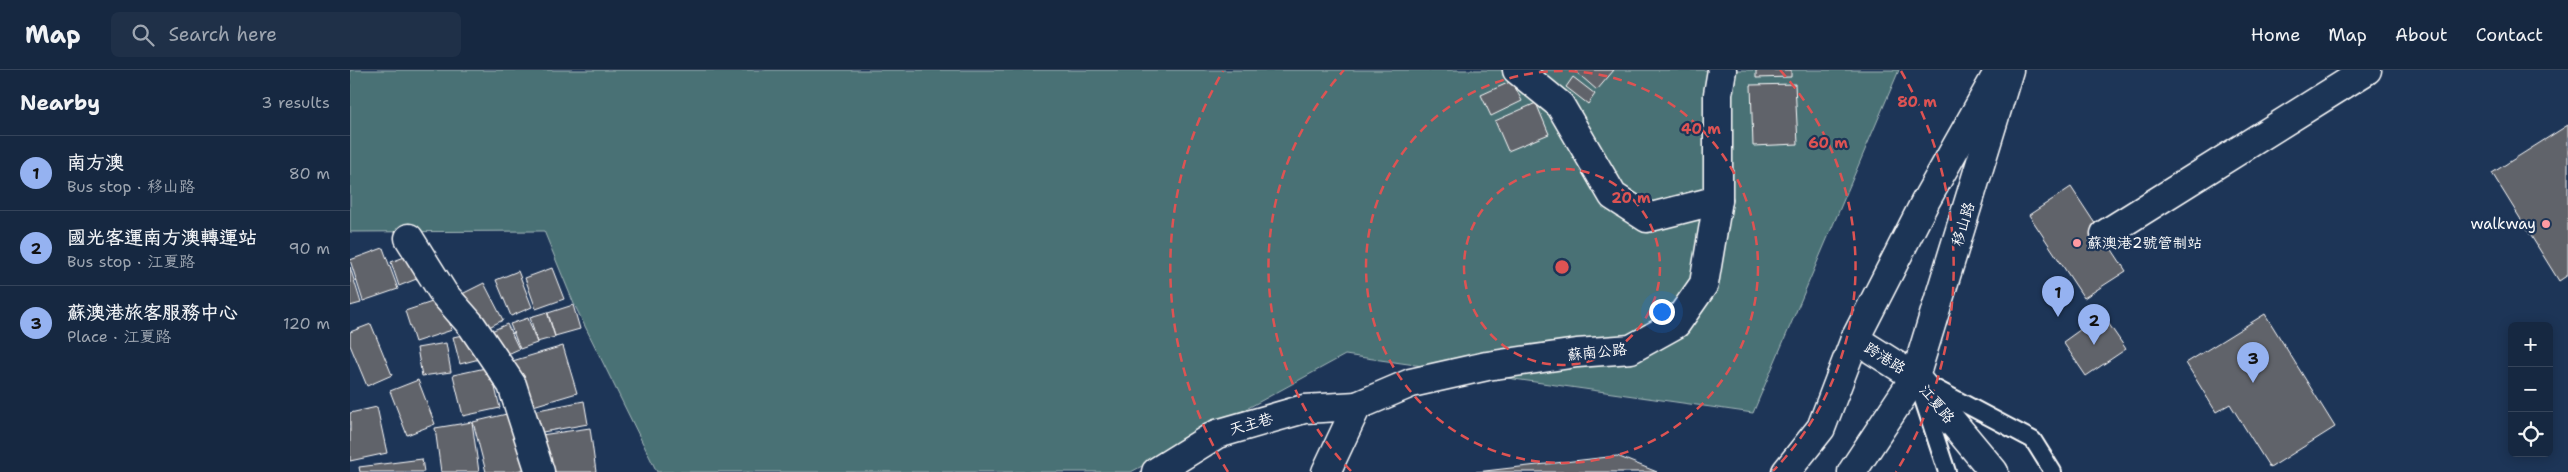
<!DOCTYPE html>
<html lang="en">
<head>
<meta charset="utf-8">
<style>
  body { margin:0; font-family:"Shantell Sans","LXGW WenKai TC",sans-serif; background:#1f3048; color:#f1f3f6 }
  .controls { position:absolute; right:15px; bottom:15px; display:grid; overflow:hidden; border-radius:8px; box-shadow:0 2px 12px #0003 }
  .controls button { width:45px; height:45px; display:grid; place-items:center; padding:0; border:0; border-bottom:1px solid #35445a; background:#162841; color:#f1f3f6; font:25px sans-serif }
  .you { position:absolute; left:1311px; top:241px; width:18px; height:18px; margin:-12px; border:4px solid #fff; border-radius:50%; background:#1a73e8; box-shadow:0 0 0 8px #1a73e833 }
  .badge { display:grid; place-items:center; width:32px; height:32px; border-radius:50%; background:#95b2f1; color:#111; font-size:16px; font-weight:700 }
  .pin { position:absolute; translate:-50% -41px; filter:drop-shadow(0 1px 2px #0008) }
  .pin::after { content:''; position:absolute; top:26px; width:18px; height:15px; background:inherit; clip-path:polygon(0 0,100% 0,50% 100%) }
  .list { margin:0; padding:0; list-style:none }
  h2 { display:flex; justify-content:space-between; align-items:center; height:65px; margin:0; padding:0 20px; font-size:21px }
  h2 small { font-size:16px; font-weight:400; color:#9ea6b1 }
  .list li { display:grid; grid-template-columns:32px 1fr auto; gap:15px; align-items:center; box-sizing:border-box; height:75px; padding:0 20px; border-top:1px solid #35445a }
  .list b { display:block; font-size:19px; white-space:nowrap }
  .list p { margin:0; font-size:16px; white-space:nowrap; color:#9ea6b1 }
  .list em { font-size:16px; font-style:normal; color:#9ea6b1 }
  .icon { flex:none; width:28px; height:28px; fill:none; stroke:currentColor; stroke-width:2; stroke-linecap:round; stroke-linejoin:round }
  .map { position:relative; flex:none; width:2218px; height:402px; overflow:hidden }
  header { display:flex; align-items:center; gap:30px; box-sizing:border-box; height:70px; padding:0 25px; background:#162841; border-bottom:1px solid #35445a }
  header strong { font-size:24px }
  nav { display:flex; gap:28px; margin-inline-start:auto; font-size:18px }
  .search { width:350px; height:45px; background:#1f3048; display:flex; align-items:center; gap:12px; box-sizing:border-box; padding:0 18px; border-radius:8px; color:#9ea6b1; font-size:19px }
  main { display:flex }
  aside { flex:1; background:#162841 }
  .map>svg:first-child { display:block }
</style>
</head>
<body>
<header>
<strong>Map</strong>
<div class="search"><svg class="icon" aria-label="search" viewBox="0 0 24 24"><circle cx="10" cy="10" r="6"/><path d="M15 15l6 6"/></svg>Search here</div>
<nav><a>Home</a><a>Map</a><a>About</a><a>Contact</a></nav>
</header>
<main>
<aside>
<h2>Nearby<small>3 results</small></h2>
<ul class="list">
<li><span class="badge">1</span><div><b>南方澳</b><p>Bus stop · 移山路</p></div><em>80 m</em></li>
<li><span class="badge">2</span><div><b>國光客運南方澳轉運站</b><p>Bus stop · 江夏路</p></div><em>90 m</em></li>
<li><span class="badge">3</span><div><b>蘇澳港旅客服務中心</b><p>Place · 江夏路</p></div><em>120 m</em></li>
</ul>
</aside>
<div class="map">
<svg width="2218" height="402" viewBox="0 0 2218 402">
  <rect width="100%" height="100%" fill="#1d3557"/>
  <filter id="ink" filterUnits="userSpaceOnUse"><feTurbulence type="fractalNoise" baseFrequency=".02" numOctaves="2"/><feDisplacementMap in="SourceGraphic" scale="10" xChannelSelector="R" yChannelSelector="G"/><feConvolveMatrix kernelMatrix="1 2 1 2 8 2 1 2 1" color-interpolation-filters="sRGB"/></filter>
  <g filter="url(#ink)">
    <!-- green -->
    <path fill="#4a7175" stroke="#a4b8ba" d="M0 0H1549L1403 343 995 285 781 402H307L224 234 194 161 0 162Z"/>
    <!-- building -->
    <g fill="#61636b" stroke="#fff">
      <path d="M1224 0H1264L1247 20Z"/>
      <path d="M1406 0H1441V7L1406 8Z"/>
      <path d="M1223 7 1245 24 1238 34 1216 17Z"/>
      <path d="M1162 11 1172 31 1141 46 1131 25Z"/>
      <path d="M1445 14 1448 74 1403 76 1401 15Z"/>
      <path d="M1186 33 1199 64 1158 81 1145 51Z"/>
      <path d="M2218 55V205L2209 211 2142 103Z"/>
      <path d="M1721 117 1776 201 1734 228 1679 145Z"/>
      <path d="M33 178 48 219 13 231 0 190Z"/>
      <path d="M60 185 69 208 49 216 41 192Z"/>
      <path d="M0 197 11 233 0 236Z"/>
      <path d="M202 198 214 229 186 239 175 208Z"/>
      <path d="M168 201 182 237 161 246 146 210Z"/>
      <path d="M134 213 153 250 127 263 108 226Z"/>
      <path d="M91 229 102 260 65 272 55 241Z"/>
      <path d="M223 235 230 259 205 266 198 243Z"/>
      <path d="M197 242 205 267 187 272 180 247Z"/>
      <path d="M1752 244 1776 279 1736 306 1713 272Z"/>
      <path d="M1915 244 1985 357 1920 398 1880 334 1866 342 1836 293Z"/>
      <path d="M178 248 187 273 170 279 160 254Z"/>
      <path d="M21 254 42 305 17 316 0 275V262Z"/>
      <path d="M157 254 169 279 149 288 137 263Z"/>
      <path d="M126 262 133 288 110 294 103 267Z"/>
      <path d="M96 273 101 302 72 306 67 278Z"/>
      <path d="M213 276 227 323 173 339 159 292Z"/>
      <path d="M140 297 150 338 113 346 103 305Z"/>
      <path d="M68 310 85 354 57 365 40 321Z"/>
      <path d="M234 331 238 354 187 363 183 341Z"/>
      <path d="M27 337 37 383 0 391V343Z"/>
      <path d="M165 342 179 398 162 402H136L123 352Z"/>
      <path d="M122 352 129 402H91L85 358Z"/>
      <path d="M240 358 246 402H196L191 365Z"/>
      <path d="M1267 386 1307 402H1126Z"/>
      <path d="M72 389 74 402H10L9 397Z"/>
    </g>
    <g fill="none" stroke-linecap="round" stroke-linejoin="round">
      <!-- lane casing -->
      <g stroke="#fff" stroke-width="20">
        <g id="lane">
          <path d="M1579 315 1683 370 1703 402"/>
          <path d="M1571 323 1597 402"/>
        </g>
      </g>
      <!-- street casing -->
      <g stroke="#fff" stroke-width="31">
        <g id="street">
          <path d="M1167 0 1210 35 1263 126 1297 148 1368 130"/>
          <path d="M1755 164 2017 0"/>
          <path d="M59 168 94 224 122 256 162 315 190 402"/>
          <path d="M806 402 867 364 954 339 1007 336"/>
          <path d="M976 402 1007 336 1061 313 1137 296 1227 283 1281 279 1326 254 1354 214 1368 130V24L1372 0"/>
          <path d="M1436 402 1471 358 1505 269"/>
          <path d="M1502 402 1565 307 1644 402"/>
        </g>
      </g>
      <!-- secondary casing -->
      <g stroke="#fff" stroke-width="31">
        <path id="secondary" d="M1505 269 1565 307"/>
      </g>
      <!-- primary casing -->
      <g stroke="#fff" stroke-width="31">
        <g id="primary">
          <path d="M1505 269 1575 132 1646 6"/>
          <path d="M1565 307 1659 0"/>
        </g>
      </g>
      <!-- lane -->
      <use href="#lane" stroke="#1d3557" stroke-width="16"/>
      <!-- street -->
      <use href="#street" stroke="#1d3557" stroke-width="28"/>
      <!-- secondary -->
      <use href="#secondary" stroke="#1d3557" stroke-width="28"/>
      <!-- primary -->
      <use href="#primary" stroke="#1d3557" stroke-width="28"/>
    </g>
  </g>
  <!-- distance rings -->
  <g fill="none" stroke="#de5353" stroke-width="2.5" stroke-dasharray="9 6">
    <circle cx="1212" cy="197" r="98"/>
    <circle cx="1212" cy="197" r="196"/>
    <path d="M1001 401A294 294 0 0 1 994 0M1430 0A294 294 0 0 1 1423 401"/>
    <path d="M878 402A392 392 0 0 1 873 1M1551 1A392 392 0 0 1 1546 402"/>
  </g>
  <!-- markers -->
  <g fill="#ff9aa2" stroke="#1d3557" stroke-width="2">
    <circle cx="2196" cy="154" r="5"/>
    <circle cx="1727" cy="173" r="5"/>
  </g>
  <g text-anchor="middle" dominant-baseline="central" stroke-width="4.5" stroke-linejoin="round" paint-order="stroke">
    <!-- street labels -->
    <g font-size="15" fill="#fff" stroke="#1d3557">
      <text transform="translate(1613 154) rotate(-73)">移山路</text>
      <text transform="translate(1247 282) rotate(-6)">蘇南公路</text>
      <text transform="translate(1535 288) rotate(32)">跨港路</text>
      <text transform="translate(1587 334) rotate(50)">江夏路</text>
      <text transform="translate(901 354) rotate(-16)">天主巷</text>
    </g>
    <!-- poi labels -->
    <g font-size="15" fill="#fff" stroke="#1d3557" text-anchor="end">
      <text x="2186" y="154">walkway</text>
      <text x="1737" y="173" text-anchor="start">蘇澳港2號管制站</text>
    </g>
  </g>
  <circle cx="1212" cy="197" r="8" fill="#de5353" stroke="#1d3557" stroke-width="2.5"/>
  <g font-size="15" text-anchor="middle" font-weight="bold" fill="#de5353" stroke="#1d3557" stroke-width="4.5" stroke-linejoin="round" paint-order="stroke">
    <text x="1567" y="37">80 m</text>
    <text x="1351" y="64">40 m</text>
    <text x="1478" y="78">60 m</text>
    <text x="1281" y="133">20 m</text>
  </g>
</svg>
<div class="controls">
<button>+</button>
<button>−</button>
<button><svg class="icon" aria-label="locate" viewBox="0 0 24 24"><circle cx="12" cy="12" r="6"/><path d="M12 2v4M12 18v4M2 12h4M18 12h4"/></svg></button>
</div>
<div class="you"></div>
<div class="pin badge" style="left:1708px;top:247px">1</div>
<div class="pin badge" style="left:1744px;top:275px">2</div>
<div class="pin badge" style="left:1903px;top:313px">3</div>
</div>
</main>
</body>
</html>
